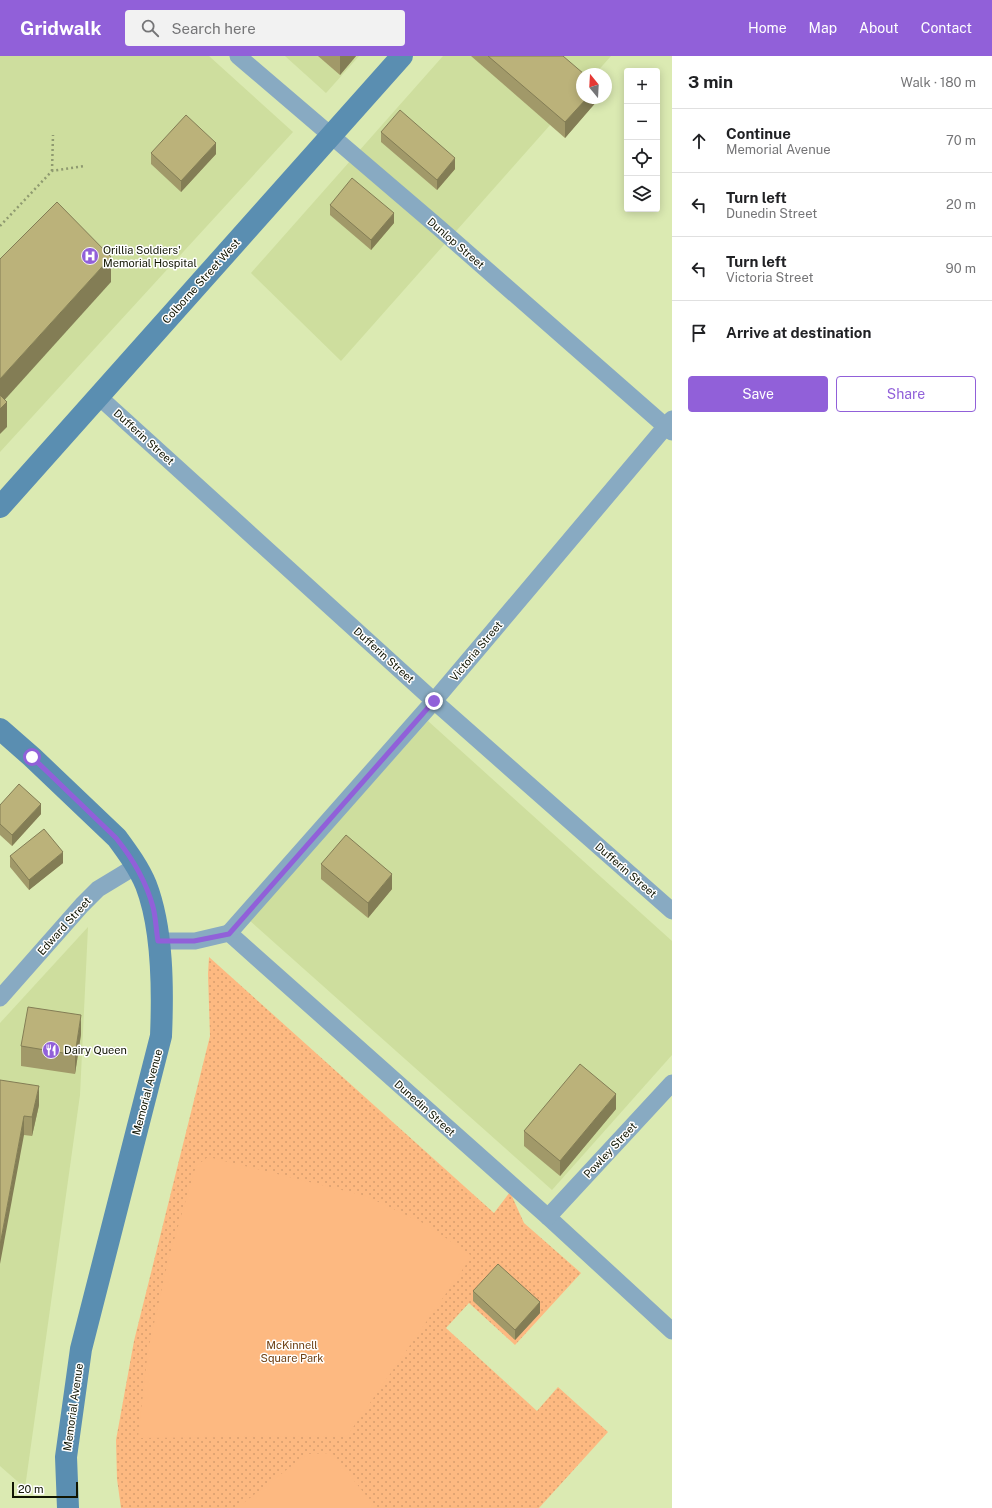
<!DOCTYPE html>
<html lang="en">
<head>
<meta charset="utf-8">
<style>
  body { margin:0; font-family:"Public Sans",sans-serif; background:#f2f2f2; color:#202124 }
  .controls { position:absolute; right:12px; top:12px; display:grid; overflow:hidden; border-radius:4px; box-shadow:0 2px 10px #0003 }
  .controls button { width:36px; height:36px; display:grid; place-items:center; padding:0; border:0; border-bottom:1px solid #e0e0e0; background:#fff; color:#202124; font:20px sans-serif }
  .compass { position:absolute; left:576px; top:12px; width:36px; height:36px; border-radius:50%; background:#fff; box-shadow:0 2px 10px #0003; rotate:342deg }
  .scale { position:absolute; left:12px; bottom:10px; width:66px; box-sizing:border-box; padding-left:4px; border:2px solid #111502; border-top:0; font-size:11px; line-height:14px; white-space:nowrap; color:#111502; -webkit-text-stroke:3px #fff; paint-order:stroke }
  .stop { position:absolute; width:12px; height:12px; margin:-9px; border:3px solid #9160d9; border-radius:50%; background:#fff }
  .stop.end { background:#9160d9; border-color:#fff; box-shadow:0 1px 4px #0008 }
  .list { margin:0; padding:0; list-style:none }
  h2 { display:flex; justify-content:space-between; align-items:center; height:52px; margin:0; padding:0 16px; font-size:17px }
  h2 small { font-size:13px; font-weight:400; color:#757577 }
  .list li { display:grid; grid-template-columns:26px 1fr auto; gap:12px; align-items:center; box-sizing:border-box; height:64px; padding:0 16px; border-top:1px solid #e0e0e0 }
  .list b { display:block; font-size:15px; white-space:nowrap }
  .list p { margin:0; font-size:13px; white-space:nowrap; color:#757577 }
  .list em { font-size:13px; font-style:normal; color:#757577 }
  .actions { display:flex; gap:8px; padding:12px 16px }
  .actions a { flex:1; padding:9px 0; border:1px solid #9160d9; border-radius:4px; text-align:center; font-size:14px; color:#9160d9 }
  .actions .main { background:#9160d9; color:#fff }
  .icon { flex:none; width:22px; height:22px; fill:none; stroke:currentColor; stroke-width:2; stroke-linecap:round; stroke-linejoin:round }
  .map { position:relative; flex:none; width:672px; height:1452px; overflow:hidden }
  header { display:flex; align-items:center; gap:24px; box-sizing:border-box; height:56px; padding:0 20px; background:#9160d9; color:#fff }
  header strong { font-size:19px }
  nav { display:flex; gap:22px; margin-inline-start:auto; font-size:14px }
  .search { width:280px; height:36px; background:#f2f2f2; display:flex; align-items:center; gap:10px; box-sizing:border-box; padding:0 14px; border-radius:4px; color:#757577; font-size:15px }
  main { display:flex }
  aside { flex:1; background:#fff }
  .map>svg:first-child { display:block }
</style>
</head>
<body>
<header>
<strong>Gridwalk</strong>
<div class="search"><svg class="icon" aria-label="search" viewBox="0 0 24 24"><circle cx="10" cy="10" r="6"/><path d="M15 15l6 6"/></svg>Search here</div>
<nav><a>Home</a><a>Map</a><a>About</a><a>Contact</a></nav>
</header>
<main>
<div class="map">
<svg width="672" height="1452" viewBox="0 0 672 1452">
  <defs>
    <pattern id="grass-dots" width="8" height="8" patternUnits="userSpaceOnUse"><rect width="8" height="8" fill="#fdb981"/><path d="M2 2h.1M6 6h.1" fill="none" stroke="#d89e6e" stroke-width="1.8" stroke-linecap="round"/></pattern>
  </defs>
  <rect width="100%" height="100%" fill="#dbeab2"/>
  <!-- built -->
  <g fill="#cede9e">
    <path d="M0 0H209L293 76 0 396Z"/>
    <path d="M285 0H359L326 37Z"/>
    <path d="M443 0H611L595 18H582V33L341 305 251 217Z"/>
    <path d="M428 665 672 885V999L552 1134 249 864Z"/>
    <path d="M88 871 80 1039 25 1432 0 1410V967Z"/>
  </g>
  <!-- grass -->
  <path fill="url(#grass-dots)" d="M209 901 494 1157 510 1136 524 1167 581 1217 515 1289 469 1247 446 1272 537 1355 558 1331 608 1376 539 1452H121L117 1423 116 1384 134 1285 210 980 208 918Z"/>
  <!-- pitch -->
  <g fill="#fdb981">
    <path d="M208 1101 366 1140 427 1169 472 1200 347 1380 138 1382 148 1294 169 1201 196 1110Z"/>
    <path d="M332 1397 376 1452H237L307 1398Z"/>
  </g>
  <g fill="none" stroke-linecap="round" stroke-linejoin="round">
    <!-- path -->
    <g stroke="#8f9a70" stroke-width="2.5" stroke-dasharray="2 3" stroke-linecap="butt">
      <path d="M52 115 53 79"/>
      <path d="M0 170 52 115 84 110"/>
    </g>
    <!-- minor -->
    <g stroke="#88aac2" stroke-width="17">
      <path d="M238 0 438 171 672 376"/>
      <path d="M98 340 434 645 672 855"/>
      <path d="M229 877 434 645 672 363"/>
      <path d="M229 877 548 1161 672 1275"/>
      <path d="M158 885H195L229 877"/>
      <path d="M0 942 82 849 98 833 136 810"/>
      <path d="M548 1161 672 1027"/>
    </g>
    <!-- secondary -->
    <g stroke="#5a8eb1" stroke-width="22">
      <path d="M0 451 402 0"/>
      <path d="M0 673 32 701 117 782C128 797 139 812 146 829 163 873 163 933 161 980L81 1293 66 1401 68 1452"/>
    </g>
  </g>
  <!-- wall -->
  <g fill="#a19969">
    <path d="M318 0H356L340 19Z"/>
    <path d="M471 0H563L597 42V45L565 82Z"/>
    <path d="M381 76 455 113 437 134 381 86Z"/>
    <path d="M151 97 216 98 181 136 151 108Z"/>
    <path d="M330 149 394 167 371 194 330 159Z"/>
    <path d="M0 749 41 758 12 790 0 779Z"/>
    <path d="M10 800 63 807 29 834 10 811Z"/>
    <path d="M321 808 392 833 368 862 321 823Z"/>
    <path d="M81 978 75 1018 21 1010V990Z"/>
    <path d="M0 1024 39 1049 32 1080 24 1079Z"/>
    <path d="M616 1053 560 1120 524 1090V1075Z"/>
    <path d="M473 1235 540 1257 515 1284 473 1245Z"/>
  </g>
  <!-- shaded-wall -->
  <g fill="#837d55">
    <path d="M340 0H356L340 19Z"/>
    <path d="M587 42H597V45L565 82V66Z"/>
    <path d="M216 87V98L181 136V125Z"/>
    <path d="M455 102V113L437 134V124Z"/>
    <path d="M394 157V167L371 194V184Z"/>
    <path d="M111 201V226L0 349V323Z"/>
    <path d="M7 346V371L0 378V353Z"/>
    <path d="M41 748V758L12 790V779Z"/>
    <path d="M63 796V807L29 834V824Z"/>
    <path d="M392 818V833L368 862V847Z"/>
    <path d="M81 959V978L75 1018V999Z"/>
    <path d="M39 1030V1049L32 1080V1061Z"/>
    <path d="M616 1038V1053L560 1120V1105Z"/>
    <path d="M24 1060V1079L0 1208V1189Z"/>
    <path d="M540 1246V1257L515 1284V1274Z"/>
  </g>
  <!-- building -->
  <g fill="#bbb27a" stroke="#837d55">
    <path d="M488 0H563L584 18H582V42H587L565 66Z"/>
    <path d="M400 54 455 102 437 124 381 76Z"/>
    <path d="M186 59 216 87 181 125 151 97Z"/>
    <path d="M352 122 394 157 371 184 330 149Z"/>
    <path d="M57 146 111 201 0 323V203Z"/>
    <path d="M0 339 7 346 0 353Z"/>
    <path d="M19 728 41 748 12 779 0 768V749Z"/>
    <path d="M44 773 63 796 29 824 10 800Z"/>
    <path d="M346 779 392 818 368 847 321 808Z"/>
    <path d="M28 951 81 959 75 999 21 990Z"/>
    <path d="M580 1008 616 1038 560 1105 524 1075Z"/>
    <path d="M0 1024 39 1030 32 1061 24 1060 0 1189Z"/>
    <path d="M498 1208 540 1246 515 1274 473 1235Z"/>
  </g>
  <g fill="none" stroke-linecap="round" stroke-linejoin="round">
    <!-- route -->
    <path stroke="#9160d9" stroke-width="5" d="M32 701 116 782C133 803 146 825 153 851 156 862 156 874 158 885H194L229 878 434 645"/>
  </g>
  <!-- icons -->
  <defs>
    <g id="hospital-disc" transform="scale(0.9)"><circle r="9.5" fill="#9160d9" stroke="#fff"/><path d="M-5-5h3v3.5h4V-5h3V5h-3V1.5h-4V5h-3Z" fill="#fff"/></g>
    <g id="restaurant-disc" transform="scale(0.9)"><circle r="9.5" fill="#9160d9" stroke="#fff"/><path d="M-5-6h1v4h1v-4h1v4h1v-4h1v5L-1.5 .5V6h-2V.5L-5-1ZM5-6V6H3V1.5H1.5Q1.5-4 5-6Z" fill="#fff"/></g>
  </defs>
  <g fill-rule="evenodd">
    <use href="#hospital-disc" x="90" y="200"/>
    <use href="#restaurant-disc" x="51" y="994"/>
  </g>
  <g text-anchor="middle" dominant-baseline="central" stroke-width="3" stroke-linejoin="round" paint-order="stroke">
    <!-- street labels -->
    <g font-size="11" fill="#111502" stroke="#fff">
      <text transform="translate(456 187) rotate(41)">Dunlop Street</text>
      <text transform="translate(201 225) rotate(-48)">Colborne Street West</text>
      <text transform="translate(144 381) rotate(42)">Dufferin Street</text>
      <text transform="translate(476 595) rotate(-50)">Victoria Street</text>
      <text transform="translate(384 599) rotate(42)">Dufferin Street</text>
      <text transform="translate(626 814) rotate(41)">Dufferin Street</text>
      <text transform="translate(64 870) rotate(-48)">Edward Street</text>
      <text transform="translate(147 1036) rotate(-75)">Memorial Avenue</text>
      <text transform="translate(425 1052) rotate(42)">Dunedin Street</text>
      <text transform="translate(610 1094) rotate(-47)">Powley Street</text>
      <text transform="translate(73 1351) rotate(-82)">Memorial Avenue</text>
    </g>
    <!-- poi labels -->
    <g font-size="11" fill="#111502" stroke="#fff" text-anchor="start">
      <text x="103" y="194">Orillia Soldiers'<tspan x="103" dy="13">Memorial Hospital</tspan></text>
      <text x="64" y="994">Dairy Queen</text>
    </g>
    <!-- park labels -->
    <g font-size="11" fill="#6e4013" stroke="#fff">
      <text x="292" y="1289">McKinnell<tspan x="292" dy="13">Square Park</tspan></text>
    </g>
  </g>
</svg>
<div class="controls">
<button>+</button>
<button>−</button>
<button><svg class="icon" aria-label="locate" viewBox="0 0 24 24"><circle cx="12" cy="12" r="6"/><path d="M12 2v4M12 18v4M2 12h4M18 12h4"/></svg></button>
<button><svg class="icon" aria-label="layers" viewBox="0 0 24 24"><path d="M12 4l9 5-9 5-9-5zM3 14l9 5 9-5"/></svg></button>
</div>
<svg class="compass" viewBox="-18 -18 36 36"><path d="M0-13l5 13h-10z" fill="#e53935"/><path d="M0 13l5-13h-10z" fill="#757577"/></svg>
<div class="scale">20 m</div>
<div class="stop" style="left:32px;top:701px"></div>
<div class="stop end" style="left:434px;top:645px"></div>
</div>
<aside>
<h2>3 min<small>Walk · 180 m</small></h2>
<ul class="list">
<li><svg class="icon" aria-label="ahead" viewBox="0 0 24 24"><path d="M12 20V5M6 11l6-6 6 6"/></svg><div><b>Continue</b><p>Memorial Avenue</p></div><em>70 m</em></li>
<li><svg class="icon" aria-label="left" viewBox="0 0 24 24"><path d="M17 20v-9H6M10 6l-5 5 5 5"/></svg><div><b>Turn left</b><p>Dunedin Street</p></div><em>20 m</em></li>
<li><svg class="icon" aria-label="left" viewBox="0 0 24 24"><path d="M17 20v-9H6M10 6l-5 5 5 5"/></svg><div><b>Turn left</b><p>Victoria Street</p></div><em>90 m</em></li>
<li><svg class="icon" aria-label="arrive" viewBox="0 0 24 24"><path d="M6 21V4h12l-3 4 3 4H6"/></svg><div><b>Arrive at destination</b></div></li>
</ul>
<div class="actions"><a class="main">Save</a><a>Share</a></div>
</aside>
</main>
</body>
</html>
